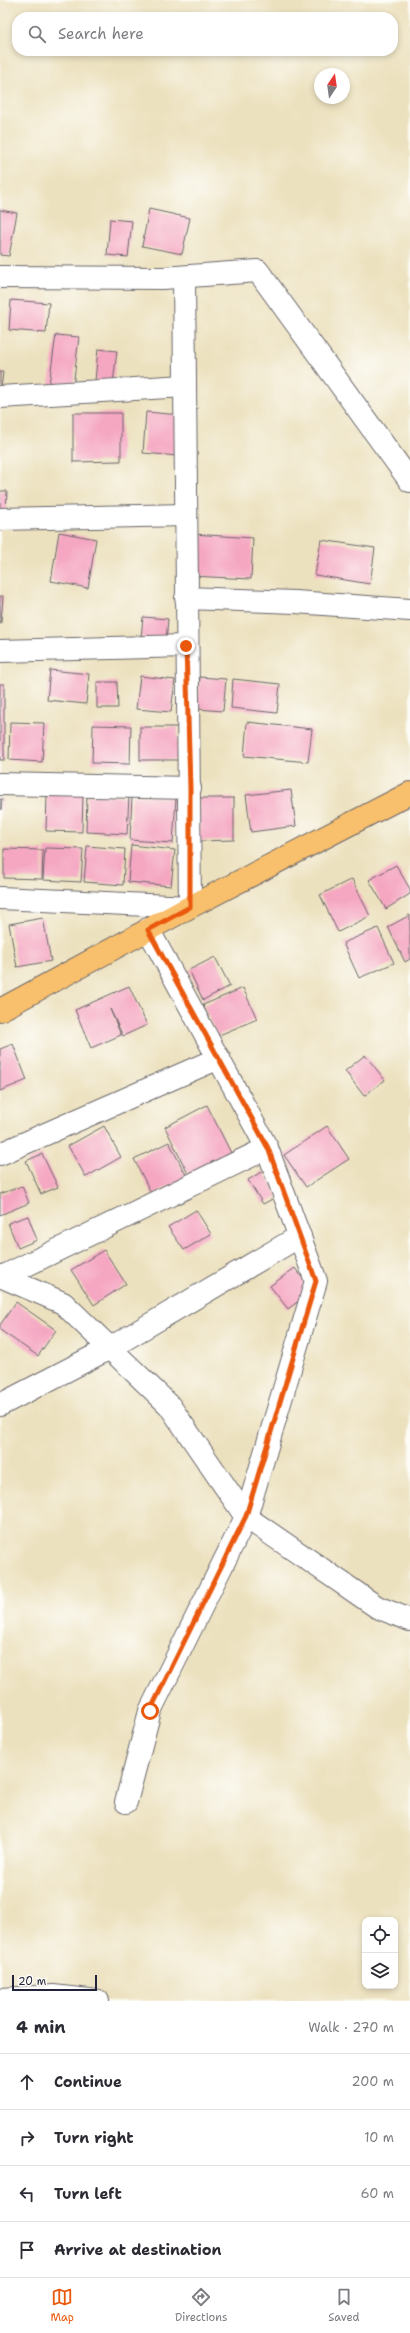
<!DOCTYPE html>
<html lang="en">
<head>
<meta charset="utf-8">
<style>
  body { margin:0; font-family:"Shantell Sans",sans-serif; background:#f2f2f3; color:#2b2b33 }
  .controls { position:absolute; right:12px; bottom:12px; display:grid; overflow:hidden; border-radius:8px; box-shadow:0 2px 6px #0003 }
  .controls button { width:36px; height:36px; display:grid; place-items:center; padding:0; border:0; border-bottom:1px solid #e1e1e2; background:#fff; color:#2b2b33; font:20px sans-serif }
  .compass { position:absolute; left:314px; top:68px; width:36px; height:36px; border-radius:50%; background:#fff; box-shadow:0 2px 6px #0003; rotate:13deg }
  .scale { position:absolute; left:12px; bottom:10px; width:85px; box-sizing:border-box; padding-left:4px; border:2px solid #22223b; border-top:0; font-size:11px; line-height:14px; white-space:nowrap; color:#22223b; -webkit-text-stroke:3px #fdfcf7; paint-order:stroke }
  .stop { position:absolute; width:12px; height:12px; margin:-9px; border:3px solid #ea580c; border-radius:50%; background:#fff }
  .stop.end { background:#ea580c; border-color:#fff; box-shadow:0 1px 4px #0008 }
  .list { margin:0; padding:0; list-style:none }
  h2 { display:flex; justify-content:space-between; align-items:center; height:52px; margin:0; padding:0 16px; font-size:17px }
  h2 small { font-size:13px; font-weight:400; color:#7c7c81 }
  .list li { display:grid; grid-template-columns:26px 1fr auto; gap:12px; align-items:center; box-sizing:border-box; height:56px; padding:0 16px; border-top:1px solid #e1e1e2 }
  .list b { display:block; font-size:15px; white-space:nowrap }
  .list em { font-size:13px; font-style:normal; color:#7c7c81 }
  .icon { flex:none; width:22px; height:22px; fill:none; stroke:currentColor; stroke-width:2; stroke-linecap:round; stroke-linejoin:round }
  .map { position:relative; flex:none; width:410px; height:2001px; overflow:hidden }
  .search { position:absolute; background:#fff; box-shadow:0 2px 6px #0003; left:12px; right:12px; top:12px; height:44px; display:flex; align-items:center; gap:10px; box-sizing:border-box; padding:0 14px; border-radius:16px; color:#7c7c81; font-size:15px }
  .sheet { height:276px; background:#fff }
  nav { display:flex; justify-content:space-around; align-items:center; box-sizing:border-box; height:56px; border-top:1px solid #e1e1e2; background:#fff; font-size:11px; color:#7c7c81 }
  nav a { display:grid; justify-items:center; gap:2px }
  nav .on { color:#ea580c }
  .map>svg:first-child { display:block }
</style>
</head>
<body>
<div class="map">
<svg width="410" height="2001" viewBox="0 0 410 2001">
  <rect width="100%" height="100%" fill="#fdfcf7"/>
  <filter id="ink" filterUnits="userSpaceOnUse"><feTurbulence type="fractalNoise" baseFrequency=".025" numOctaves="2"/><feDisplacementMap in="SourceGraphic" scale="8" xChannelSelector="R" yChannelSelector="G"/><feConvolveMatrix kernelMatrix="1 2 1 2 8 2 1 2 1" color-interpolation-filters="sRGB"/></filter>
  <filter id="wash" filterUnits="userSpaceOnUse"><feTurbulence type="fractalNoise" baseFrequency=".012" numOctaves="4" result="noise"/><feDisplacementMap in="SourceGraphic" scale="16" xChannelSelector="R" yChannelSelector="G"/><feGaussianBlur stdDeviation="0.9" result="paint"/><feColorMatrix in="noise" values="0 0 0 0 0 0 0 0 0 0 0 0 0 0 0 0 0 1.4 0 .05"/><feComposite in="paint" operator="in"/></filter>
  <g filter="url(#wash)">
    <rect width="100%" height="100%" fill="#ece1be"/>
    <g id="blocks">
      <!-- building -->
      <g fill="#f5a7c2">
        <path d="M149 209 190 218 182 254 142 246Z"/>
        <path d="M0 210 17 213 9 256 0 255Z"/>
        <path d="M110 219 132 221 128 257 107 255Z"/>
        <path d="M11 300 49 303 46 333 9 330Z"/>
        <path d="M56 335 79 337 73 387 49 384Z"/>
        <path d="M98 349 117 351 113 383 95 381Z"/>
        <path d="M0 372H3L1 389H0Z"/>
        <path d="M146 412 181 415 178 456 143 453Z"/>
        <path d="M73 413H121V461L73 462Z"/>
        <path d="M0 491H7L6 514H0Z"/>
        <path d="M59 532 96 539 88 588 51 581Z"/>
        <path d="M193 534 253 538 251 579 191 576Z"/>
        <path d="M321 540 375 548 370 584 315 575Z"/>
        <path d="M0 596H3L1 623H0Z"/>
        <path d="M143 617 168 619 166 641 141 638Z"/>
        <path d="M50 670 89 674 86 704 47 700Z"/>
        <path d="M140 676 175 680 171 712 136 709Z"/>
        <path d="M200 677 226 679 223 711 197 709Z"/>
        <path d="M233 679 280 684 277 713 231 708Z"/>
        <path d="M97 682H117L118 708H97Z"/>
        <rect x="0" y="684" width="4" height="76"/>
        <path d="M10 722 44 723 42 762 9 760Z"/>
        <path d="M247 722 312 729 308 762 244 756Z"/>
        <path d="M93 725 131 726 130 764 92 763Z"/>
        <rect x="140" y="727" width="38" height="33"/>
        <path d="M291 790 296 826 251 832 246 795Z"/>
        <path d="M47 793 83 794 82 832 46 831Z"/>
        <path d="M87 795 129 796 127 834 86 832Z"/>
        <path d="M132 795 176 798 173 843 130 840Z"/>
        <path d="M199 798H234V840L199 841Z"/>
        <path d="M0 799H2L1 810 0 809Z"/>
        <path d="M131 845 175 850 171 886 128 882Z"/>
        <path d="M87 846 125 849 123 885 84 882Z"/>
        <path d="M45 848 83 849 81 882 43 880Z"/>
        <path d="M4 849 43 850 42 879 4 878Z"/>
        <path d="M396 865 410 889V894L386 909 369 880Z"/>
        <path d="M352 879 370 916 338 932 320 895Z"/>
        <path d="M410 915V959L405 962 388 927Z"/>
        <path d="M43 918 51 961 17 967 9 924Z"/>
        <path d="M378 928 394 963 359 978 343 943Z"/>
        <path d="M215 957 230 986 203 1000 189 970Z"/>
        <path d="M129 986 147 1025 123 1036 110 1009 121 1035 91 1048 75 1010Z"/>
        <path d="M243 988 257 1019 217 1036 203 1005Z"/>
        <path d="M13 1044 27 1080 0 1091V1049Z"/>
        <path d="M365 1055 385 1080 364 1096 345 1071Z"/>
        <path d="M207 1105 234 1159 191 1180 165 1127Z"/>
        <path d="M104 1126 121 1157 86 1177 68 1146Z"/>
        <path d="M327 1126 349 1159 306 1187 284 1155Z"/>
        <path d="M169 1142 187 1177 152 1195 134 1159Z"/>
        <path d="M42 1154 58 1187 41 1194 26 1161Z"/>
        <path d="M263 1171 278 1196 263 1204 248 1180Z"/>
        <path d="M22 1186 29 1203 0 1215V1194Z"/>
        <path d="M196 1210 211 1234 184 1250 168 1227Z"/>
        <path d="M28 1216 37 1240 18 1248 8 1223Z"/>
        <path d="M104 1250 126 1284 94 1305 71 1270Z"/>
        <path d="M295 1268 312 1291 288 1309 270 1286Z"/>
        <path d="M16 1302 56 1330 38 1356 0 1330V1325Z"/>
      </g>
    </g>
  </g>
  <g filter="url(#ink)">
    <use href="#blocks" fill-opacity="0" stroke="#696569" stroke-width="1"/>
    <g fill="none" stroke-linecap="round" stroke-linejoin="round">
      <!-- minor casing -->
      <g stroke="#696569" stroke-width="24">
        <g id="minor">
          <path d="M0 277 163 278 258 271 410 481"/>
          <path d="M0 397 185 386"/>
          <path d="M0 519 186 515"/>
          <path d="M186 598 295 602 410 610"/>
          <path d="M0 651 186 646"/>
          <path d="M0 784 190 788"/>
          <path d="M0 898 190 907 184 277"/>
          <path d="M0 1154 219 1058"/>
          <path d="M0 1276 63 1303 169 1405 246 1517 377 1607 410 1620"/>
          <path d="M2 1277 267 1148"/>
          <path d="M0 1405 110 1348 300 1236"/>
          <path d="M126 1802 150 1711 246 1517 316 1281 267 1148 148 929"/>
          <path d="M0 1999 53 1996 98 2001"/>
        </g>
      </g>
      <!-- major casing -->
      <g stroke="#696569" stroke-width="24">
        <path id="major" d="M0 1010 190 907 410 793"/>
      </g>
      <!-- minor -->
      <use href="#minor" stroke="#fff" stroke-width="22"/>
      <!-- major -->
      <use href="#major" stroke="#f8bf6c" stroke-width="22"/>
    </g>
  </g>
  <g fill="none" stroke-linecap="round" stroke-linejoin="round" filter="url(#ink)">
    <!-- route -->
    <path stroke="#ea580c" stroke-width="5" d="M150 1711 246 1516 316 1281 268 1148 148 930 190 907V788L186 646"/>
  </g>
</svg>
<div class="controls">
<button><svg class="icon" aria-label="locate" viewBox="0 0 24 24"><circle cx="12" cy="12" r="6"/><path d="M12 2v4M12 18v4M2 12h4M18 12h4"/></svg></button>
<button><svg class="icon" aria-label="layers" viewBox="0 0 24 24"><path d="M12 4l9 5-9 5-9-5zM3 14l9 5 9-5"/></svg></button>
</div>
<svg class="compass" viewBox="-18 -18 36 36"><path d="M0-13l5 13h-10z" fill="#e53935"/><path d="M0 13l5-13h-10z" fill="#7c7c81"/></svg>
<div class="scale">20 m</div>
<div class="stop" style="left:150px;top:1711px"></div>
<div class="stop end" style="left:186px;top:646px"></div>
<div class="search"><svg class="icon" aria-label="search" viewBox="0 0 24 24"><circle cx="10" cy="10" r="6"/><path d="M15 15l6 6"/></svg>Search here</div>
</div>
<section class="sheet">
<h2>4 min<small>Walk · 270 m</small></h2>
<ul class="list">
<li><svg class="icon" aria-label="ahead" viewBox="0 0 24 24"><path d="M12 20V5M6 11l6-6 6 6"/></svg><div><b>Continue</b></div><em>200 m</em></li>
<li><svg class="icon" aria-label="right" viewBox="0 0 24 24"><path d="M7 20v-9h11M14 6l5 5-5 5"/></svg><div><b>Turn right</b></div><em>10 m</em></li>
<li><svg class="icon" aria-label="left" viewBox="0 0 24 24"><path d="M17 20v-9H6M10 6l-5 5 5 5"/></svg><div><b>Turn left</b></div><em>60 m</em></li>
<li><svg class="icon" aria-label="arrive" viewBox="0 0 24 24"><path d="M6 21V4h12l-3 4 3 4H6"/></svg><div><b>Arrive at destination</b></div></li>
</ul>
</section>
<nav>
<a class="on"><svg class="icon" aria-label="map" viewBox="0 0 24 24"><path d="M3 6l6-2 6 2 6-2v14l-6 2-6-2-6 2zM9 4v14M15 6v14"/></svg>Map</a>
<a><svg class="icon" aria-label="directions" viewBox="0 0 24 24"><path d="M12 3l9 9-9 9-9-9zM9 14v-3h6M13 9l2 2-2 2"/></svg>Directions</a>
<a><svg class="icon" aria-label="saved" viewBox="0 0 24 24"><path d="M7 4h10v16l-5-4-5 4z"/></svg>Saved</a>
</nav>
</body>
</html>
